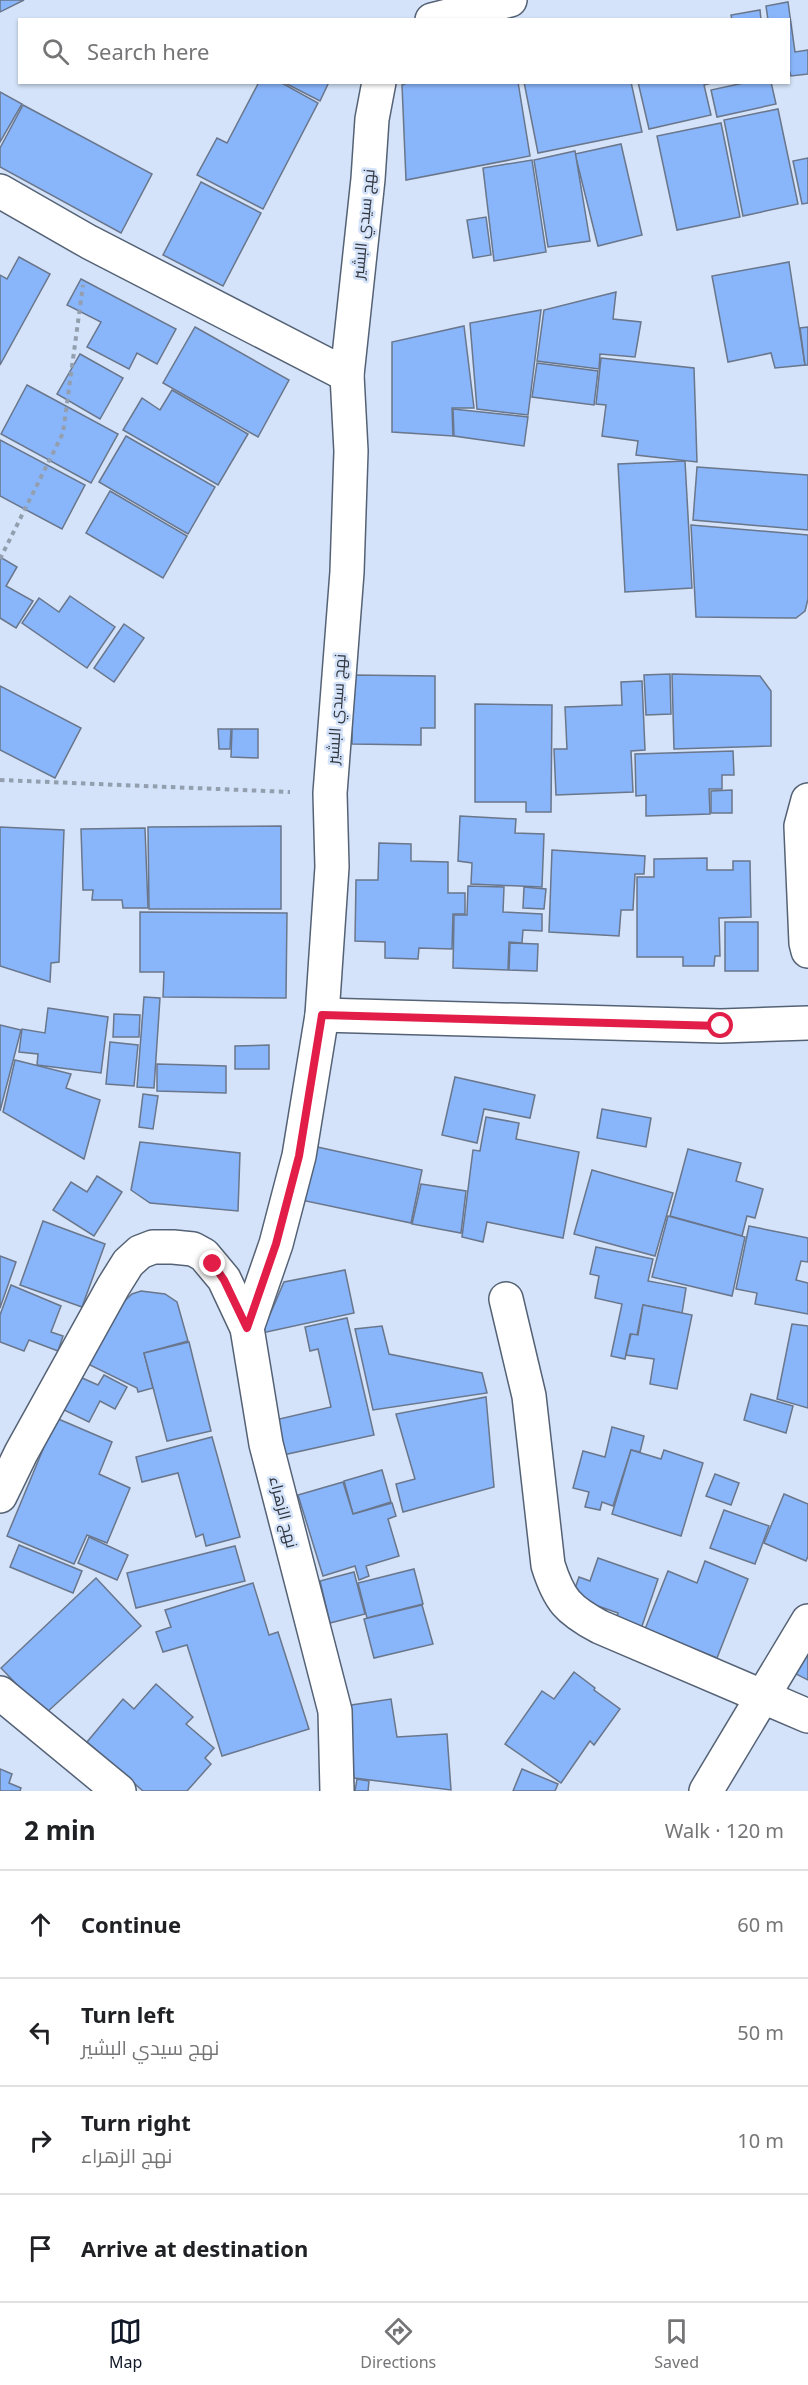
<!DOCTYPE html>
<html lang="en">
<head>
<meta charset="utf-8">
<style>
  body { margin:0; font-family:"Noto Sans",Cairo,sans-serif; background:#f2f2f2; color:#202124 }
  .stop { position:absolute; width:18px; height:18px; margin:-14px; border:4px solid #e11d48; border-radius:50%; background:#fff }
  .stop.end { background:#e11d48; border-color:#fff; box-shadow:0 2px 6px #0008 }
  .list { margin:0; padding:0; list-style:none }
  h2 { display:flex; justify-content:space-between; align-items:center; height:78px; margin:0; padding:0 24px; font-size:26px }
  h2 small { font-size:20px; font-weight:400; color:#757577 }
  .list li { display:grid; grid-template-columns:39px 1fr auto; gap:18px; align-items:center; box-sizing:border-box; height:108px; padding:0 24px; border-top:2px solid #e0e0e0 }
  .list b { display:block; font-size:22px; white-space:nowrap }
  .list p { margin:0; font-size:20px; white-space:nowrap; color:#757577 }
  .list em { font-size:20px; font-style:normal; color:#757577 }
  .icon { flex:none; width:33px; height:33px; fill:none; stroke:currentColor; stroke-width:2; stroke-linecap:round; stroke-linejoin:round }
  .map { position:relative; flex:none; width:808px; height:1791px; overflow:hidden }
  .search { position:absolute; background:#fff; box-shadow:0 2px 4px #0004; left:18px; right:18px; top:18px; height:66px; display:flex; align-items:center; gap:15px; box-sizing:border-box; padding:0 21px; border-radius:0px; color:#757577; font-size:22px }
  .sheet { height:510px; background:#fff }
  nav { display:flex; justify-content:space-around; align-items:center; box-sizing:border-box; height:84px; border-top:2px solid #e0e0e0; background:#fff; font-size:16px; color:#757577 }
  nav a { display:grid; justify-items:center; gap:3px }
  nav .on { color:#111827 }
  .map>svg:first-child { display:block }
</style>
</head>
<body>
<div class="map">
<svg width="808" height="1791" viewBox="0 0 808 1791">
  <rect width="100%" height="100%" fill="#d4e3f9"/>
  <!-- building -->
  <g fill="#89b5fa" stroke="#69768b" stroke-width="1.5">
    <path d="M0 0H24L0 12Z"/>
    <path d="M788 2 795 52 808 50V74L791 76 788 67V20H768L766 6Z"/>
    <path d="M760 10 761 20H732L731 15Z"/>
    <path d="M259 82H280L318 103 263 209 197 175 217 138 227 143Z"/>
    <path d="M283 82H329L320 101Z"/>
    <path d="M409 82H518L530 156 406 180 402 85Z"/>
    <path d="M524 82H631L642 132 538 153Z"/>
    <path d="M638 82H715L704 85 711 115 649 129Z"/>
    <path d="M748 82H771L776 104 717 117 711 90Z"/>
    <path d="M0 92 22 104 0 142Z"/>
    <path d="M23 105 152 174 121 233 0 167V148Z"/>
    <path d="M778 109 798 204 743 216 724 120Z"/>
    <path d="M721 123 740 217 677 230 657 136Z"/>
    <path d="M621 144 642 235 598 246 575 154Z"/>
    <path d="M575 151 590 241 548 247 534 160Z"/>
    <path d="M808 158V203L802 204 793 161Z"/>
    <path d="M532 160 546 252 494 261 483 168Z"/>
    <path d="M201 182 261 213 223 286 163 255Z"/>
    <path d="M486 217 491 255 473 258 467 220Z"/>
    <path d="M19 257 50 274 0 365V275L7 279Z"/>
    <path d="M789 262 805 365 775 368 771 353 728 362 712 276Z"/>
    <path d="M81 279 176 329 157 364 137 353 129 369 87 347 101 322 67 305Z"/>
    <path d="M616 292 613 319 641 322 635 357 600 354 599 369 537 361 544 310Z"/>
    <path d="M541 310 528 415 477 409 470 323Z"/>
    <path d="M464 326 474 408H452L453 436 392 432V342Z"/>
    <path d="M195 327 289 380 258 437 163 383Z"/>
    <path d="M808 327V365H805L800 328Z"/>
    <path d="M80 354 123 378 100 419 57 394Z"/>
    <path d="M601 358 694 368 697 462 636 455 638 441 602 436 606 405 596 404Z"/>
    <path d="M537 363 598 371 594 405 532 397Z"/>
    <path d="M27 385 118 434 91 483 1 434Z"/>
    <path d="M172 390 248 434 218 485 123 430 142 398 160 410Z"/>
    <path d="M453 409 528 417 524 446 454 436Z"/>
    <path d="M126 436 215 487 188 534 99 482Z"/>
    <path d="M0 440 85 485 62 529 0 496Z"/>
    <path d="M685 461 692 588 625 592 618 464Z"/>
    <path d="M697 467 808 475V530L693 520Z"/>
    <path d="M110 491 187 536 163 578 86 533Z"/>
    <path d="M691 525 808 535V599L805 611 796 618 696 617Z"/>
    <path d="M0 557 17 567 6 586 33 601 16 628 0 618Z"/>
    <path d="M70 596 115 627 87 668 22 623 39 598 59 612Z"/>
    <path d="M124 624 144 638 114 682 94 668Z"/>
    <path d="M670 674 671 714 646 715 644 675Z"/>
    <path d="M672 674 760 676 771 691V746L674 749Z"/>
    <path d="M352 675 435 676V728H421V745L352 744Z"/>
    <path d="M642 681 645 750 631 751 633 792 556 795 554 749H567L565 707 622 705 621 682Z"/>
    <path d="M0 686 81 728 55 778 0 750Z"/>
    <path d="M475 704 552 705 551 812H526V802H475Z"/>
    <path d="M218 729H231L230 749H219Z"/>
    <path d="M232 729H258V758L231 757Z"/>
    <path d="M733 751 734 775H722V789H709L710 814 646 816V795L636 796 635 754Z"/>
    <path d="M732 790V813H711V791Z"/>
    <path d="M460 816 516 819 515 833 544 834 542 887 471 884 472 863 458 861Z"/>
    <path d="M281 826V909H149L148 827Z"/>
    <path d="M0 827 64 830 59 962 51 963 50 982 0 966Z"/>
    <path d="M145 828 148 908H123L122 900H92L93 890H83L81 829Z"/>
    <path d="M379 843 411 844V861L448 862V893H465V914H453L452 949 419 948 418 959 385 958V942L355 941 356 880H378Z"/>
    <path d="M552 850 645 856 644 874H635L633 910H621L619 936 549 932Z"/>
    <path d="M707 858V870H733V861H750L751 917 719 918 720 956H715L714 966H683V957H637V877H654V859Z"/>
    <path d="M468 886 504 887 503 912 542 914V931L523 930 522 943 509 942 508 970 453 968 454 915H467Z"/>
    <path d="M524 887 546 889 544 909 523 908Z"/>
    <path d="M140 912 287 913 286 998 163 997 164 972H140Z"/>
    <rect x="725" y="922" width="33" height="49"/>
    <path d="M510 943 538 944 537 971 509 970Z"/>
    <path d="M144 997 160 998 154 1088 137 1087Z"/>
    <path d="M48 1008 108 1017 101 1073 37 1065 38 1054 19 1052 22 1029 45 1033Z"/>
    <path d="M114 1014 140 1015 139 1037H113Z"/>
    <path d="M0 1025 21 1030 0 1111Z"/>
    <path d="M110 1042 138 1045 134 1086 106 1084Z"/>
    <path d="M269 1045V1069H235V1046Z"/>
    <path d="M15 1060 71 1074 66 1088 100 1100 84 1159 3 1112Z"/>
    <path d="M157 1064 226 1066V1093L157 1091Z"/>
    <path d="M455 1077 535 1095 530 1118 484 1109 477 1143 442 1135Z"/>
    <path d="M143 1094 158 1096 153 1129 139 1127Z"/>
    <path d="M602 1109 651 1118 646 1147 597 1138Z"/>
    <path d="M486 1117 519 1123 516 1139 579 1152 563 1238 487 1222 483 1242 462 1237 473 1150 480 1151Z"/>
    <path d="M140 1142 240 1153 238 1211 150 1203 131 1190Z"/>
    <path d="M313 1146 422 1170 411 1223 301 1200Z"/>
    <path d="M688 1149 741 1163 736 1181 763 1189 755 1218 747 1216 742 1236 670 1216Z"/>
    <path d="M592 1170 673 1193 655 1256 574 1234Z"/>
    <path d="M97 1176 122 1192 94 1236 53 1210 71 1182 87 1192Z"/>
    <path d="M421 1184 466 1191 461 1233 412 1224Z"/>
    <path d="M668 1216 745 1237 732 1296 652 1277Z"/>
    <path d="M43 1221 105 1244 82 1307 20 1285Z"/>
    <path d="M749 1226 808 1238V1262L801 1261 796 1280 808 1283V1314L755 1304 757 1293 736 1289Z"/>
    <path d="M596 1247 653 1259 648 1281 686 1288 682 1313 643 1305 637 1335 630 1334 625 1359 611 1356 622 1304 595 1298 599 1276 590 1274Z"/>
    <path d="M0 1256 16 1262 0 1308Z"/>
    <path d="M345 1270 354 1313 262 1333 284 1282Z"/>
    <path d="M11 1285 61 1306 51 1332 63 1336 58 1351 29 1340 24 1351 0 1342V1315Z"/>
    <path d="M141 1291 165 1294 177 1302 188 1341 144 1353 153 1388 138 1392 137 1388 88 1364 117 1308 132 1294Z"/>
    <path d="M643 1305 692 1315 677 1389 650 1384 654 1359 626 1355 631 1334 638 1335Z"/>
    <path d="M347 1318 374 1435 283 1455 275 1420 331 1407 318 1349 310 1351 305 1327Z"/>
    <path d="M792 1324 808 1326V1408L777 1399Z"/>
    <path d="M382 1326 389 1354 482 1373 487 1393 373 1410 355 1329Z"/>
    <path d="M189 1342 211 1431 167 1441 144 1353Z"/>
    <path d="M104 1375 127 1387 115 1409 100 1401 89 1422 64 1410 80 1377 98 1385Z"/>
    <path d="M751 1394 793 1406 786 1433 744 1420Z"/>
    <path d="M486 1397 494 1487 403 1512 396 1484 415 1479 396 1414Z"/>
    <path d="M56 1418 112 1442 99 1474 130 1488 107 1543 87 1535 74 1564 7 1536Z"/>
    <path d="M612 1427 644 1436 640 1452 631 1450 613 1506 602 1502 600 1510 585 1507 589 1492 573 1488 583 1451 605 1457Z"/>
    <path d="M212 1437 240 1537 206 1546 203 1534 196 1537 178 1473 142 1482 136 1457Z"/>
    <path d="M631 1450 661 1459 664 1450 703 1463 681 1536 612 1514Z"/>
    <path d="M382 1470 391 1502 353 1514 344 1481Z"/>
    <path d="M715 1474 739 1483 731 1505 706 1496Z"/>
    <path d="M343 1482 353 1514 392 1503 396 1516 388 1519 399 1556 366 1566 369 1576 359 1580 355 1566 323 1576 298 1495Z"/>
    <path d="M784 1494 808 1504V1556L806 1561 764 1543Z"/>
    <path d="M724 1510 769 1526 755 1564 710 1548Z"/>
    <path d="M89 1537 128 1555 117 1580 78 1563Z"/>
    <path d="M19 1545 82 1571 73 1593 10 1567Z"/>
    <path d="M235 1546 245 1581 136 1608 127 1573Z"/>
    <path d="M598 1558 658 1579 641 1629 616 1620 618 1613 572 1597 579 1577 590 1581Z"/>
    <path d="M705 1561 748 1579 717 1658 645 1629 668 1571 697 1583Z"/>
    <path d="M414 1569 423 1604 367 1618 358 1583Z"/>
    <path d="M354 1572 365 1614 330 1623 320 1581Z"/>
    <path d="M96 1578 141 1626 45 1714 1 1668Z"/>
    <path d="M253 1583 269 1635 278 1632 309 1729 222 1756 187 1645 163 1652 156 1632 171 1627 165 1610Z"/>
    <path d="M422 1605 433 1644 374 1658 364 1619Z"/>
    <path d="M808 1638V1680L792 1672Z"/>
    <path d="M574 1672 595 1688 594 1690 620 1709 594 1745 590 1741 561 1783 505 1744 542 1691 554 1699Z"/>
    <path d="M156 1684 193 1717 186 1724 214 1748 205 1758 211 1764 187 1791H143L87 1742 123 1699 134 1709Z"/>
    <path d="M391 1699 397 1737 447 1734 451 1790 354 1778 345 1706Z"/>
    <path d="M0 1769 12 1774 9 1783 21 1788 20 1791H0Z"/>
    <path d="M522 1769 558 1784 555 1791H513Z"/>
    <path d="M357 1779 369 1781 368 1791H355Z"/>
  </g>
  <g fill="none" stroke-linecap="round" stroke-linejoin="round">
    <!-- street casing -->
    <g stroke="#556275" stroke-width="36">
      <g id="street">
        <path d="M432 20 510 0"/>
        <path d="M0 191 89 242 347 375"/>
        <path d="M808 800 801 826 806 943 808 951"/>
        <path d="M322 1015 721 1026 808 1023"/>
        <path d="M506 1299 529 1396 548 1565C559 1600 568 1610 600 1627L808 1716"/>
        <path d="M247 1328 276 1244 299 1156 322 1015 332 867 330 793 347 572 351 451 347 375 368 179 372 119 379 82"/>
        <path d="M0 1496 21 1453 113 1287 128 1263 140 1252 153 1247H173L193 1249 204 1255 224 1279 247 1328 266 1444 335 1711 337 1791"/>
        <path d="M0 1693 119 1791"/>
        <path d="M706 1791 808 1621"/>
      </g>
    </g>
    <!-- path -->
    <g stroke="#939faf" stroke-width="4" stroke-dasharray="4.5 4.5" stroke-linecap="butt">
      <path d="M0 559 63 433 83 285"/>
      <path d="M0 780 290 792"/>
    </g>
    <!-- street -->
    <use href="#street" stroke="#fff" stroke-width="33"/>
  </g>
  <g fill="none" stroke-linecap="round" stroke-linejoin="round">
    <!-- route -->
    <path stroke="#e11d48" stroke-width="8" d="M213 1264 224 1280 247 1328 276 1244 299 1156 322 1015 721 1026"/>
  </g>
  <g text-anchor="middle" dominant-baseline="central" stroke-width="5" stroke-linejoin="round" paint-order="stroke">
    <!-- street labels -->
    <g font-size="16" fill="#2f343d" stroke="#d4e3f9">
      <text transform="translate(363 224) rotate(-84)">نهج سيدي البشير</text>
      <text transform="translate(336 709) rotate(-86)">نهج سيدي البشير</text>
      <text transform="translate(284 1512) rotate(76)">نهج الزهراء</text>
    </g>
  </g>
</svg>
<div class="stop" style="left:721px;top:1026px"></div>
<div class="stop end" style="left:213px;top:1264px"></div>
<div class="search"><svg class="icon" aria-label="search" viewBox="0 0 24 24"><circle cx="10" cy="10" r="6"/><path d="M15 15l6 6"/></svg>Search here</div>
</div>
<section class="sheet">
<h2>2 min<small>Walk · 120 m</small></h2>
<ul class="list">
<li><svg class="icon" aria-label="ahead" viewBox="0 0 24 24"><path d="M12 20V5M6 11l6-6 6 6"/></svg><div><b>Continue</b></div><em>60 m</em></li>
<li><svg class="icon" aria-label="left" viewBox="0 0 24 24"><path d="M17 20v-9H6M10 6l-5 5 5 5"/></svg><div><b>Turn left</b><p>نهج سيدي البشير</p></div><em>50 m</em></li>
<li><svg class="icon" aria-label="right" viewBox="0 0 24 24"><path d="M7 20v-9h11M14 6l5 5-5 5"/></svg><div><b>Turn right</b><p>نهج الزهراء</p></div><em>10 m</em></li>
<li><svg class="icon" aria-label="arrive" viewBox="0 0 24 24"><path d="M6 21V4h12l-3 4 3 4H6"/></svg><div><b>Arrive at destination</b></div></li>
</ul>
</section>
<nav>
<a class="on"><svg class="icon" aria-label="map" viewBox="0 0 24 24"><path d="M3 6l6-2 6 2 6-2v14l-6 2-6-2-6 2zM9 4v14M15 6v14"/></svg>Map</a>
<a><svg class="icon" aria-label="directions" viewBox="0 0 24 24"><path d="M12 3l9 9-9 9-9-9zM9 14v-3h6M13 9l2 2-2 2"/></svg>Directions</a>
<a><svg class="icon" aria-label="saved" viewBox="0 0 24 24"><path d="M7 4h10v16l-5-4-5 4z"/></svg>Saved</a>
</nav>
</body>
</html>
